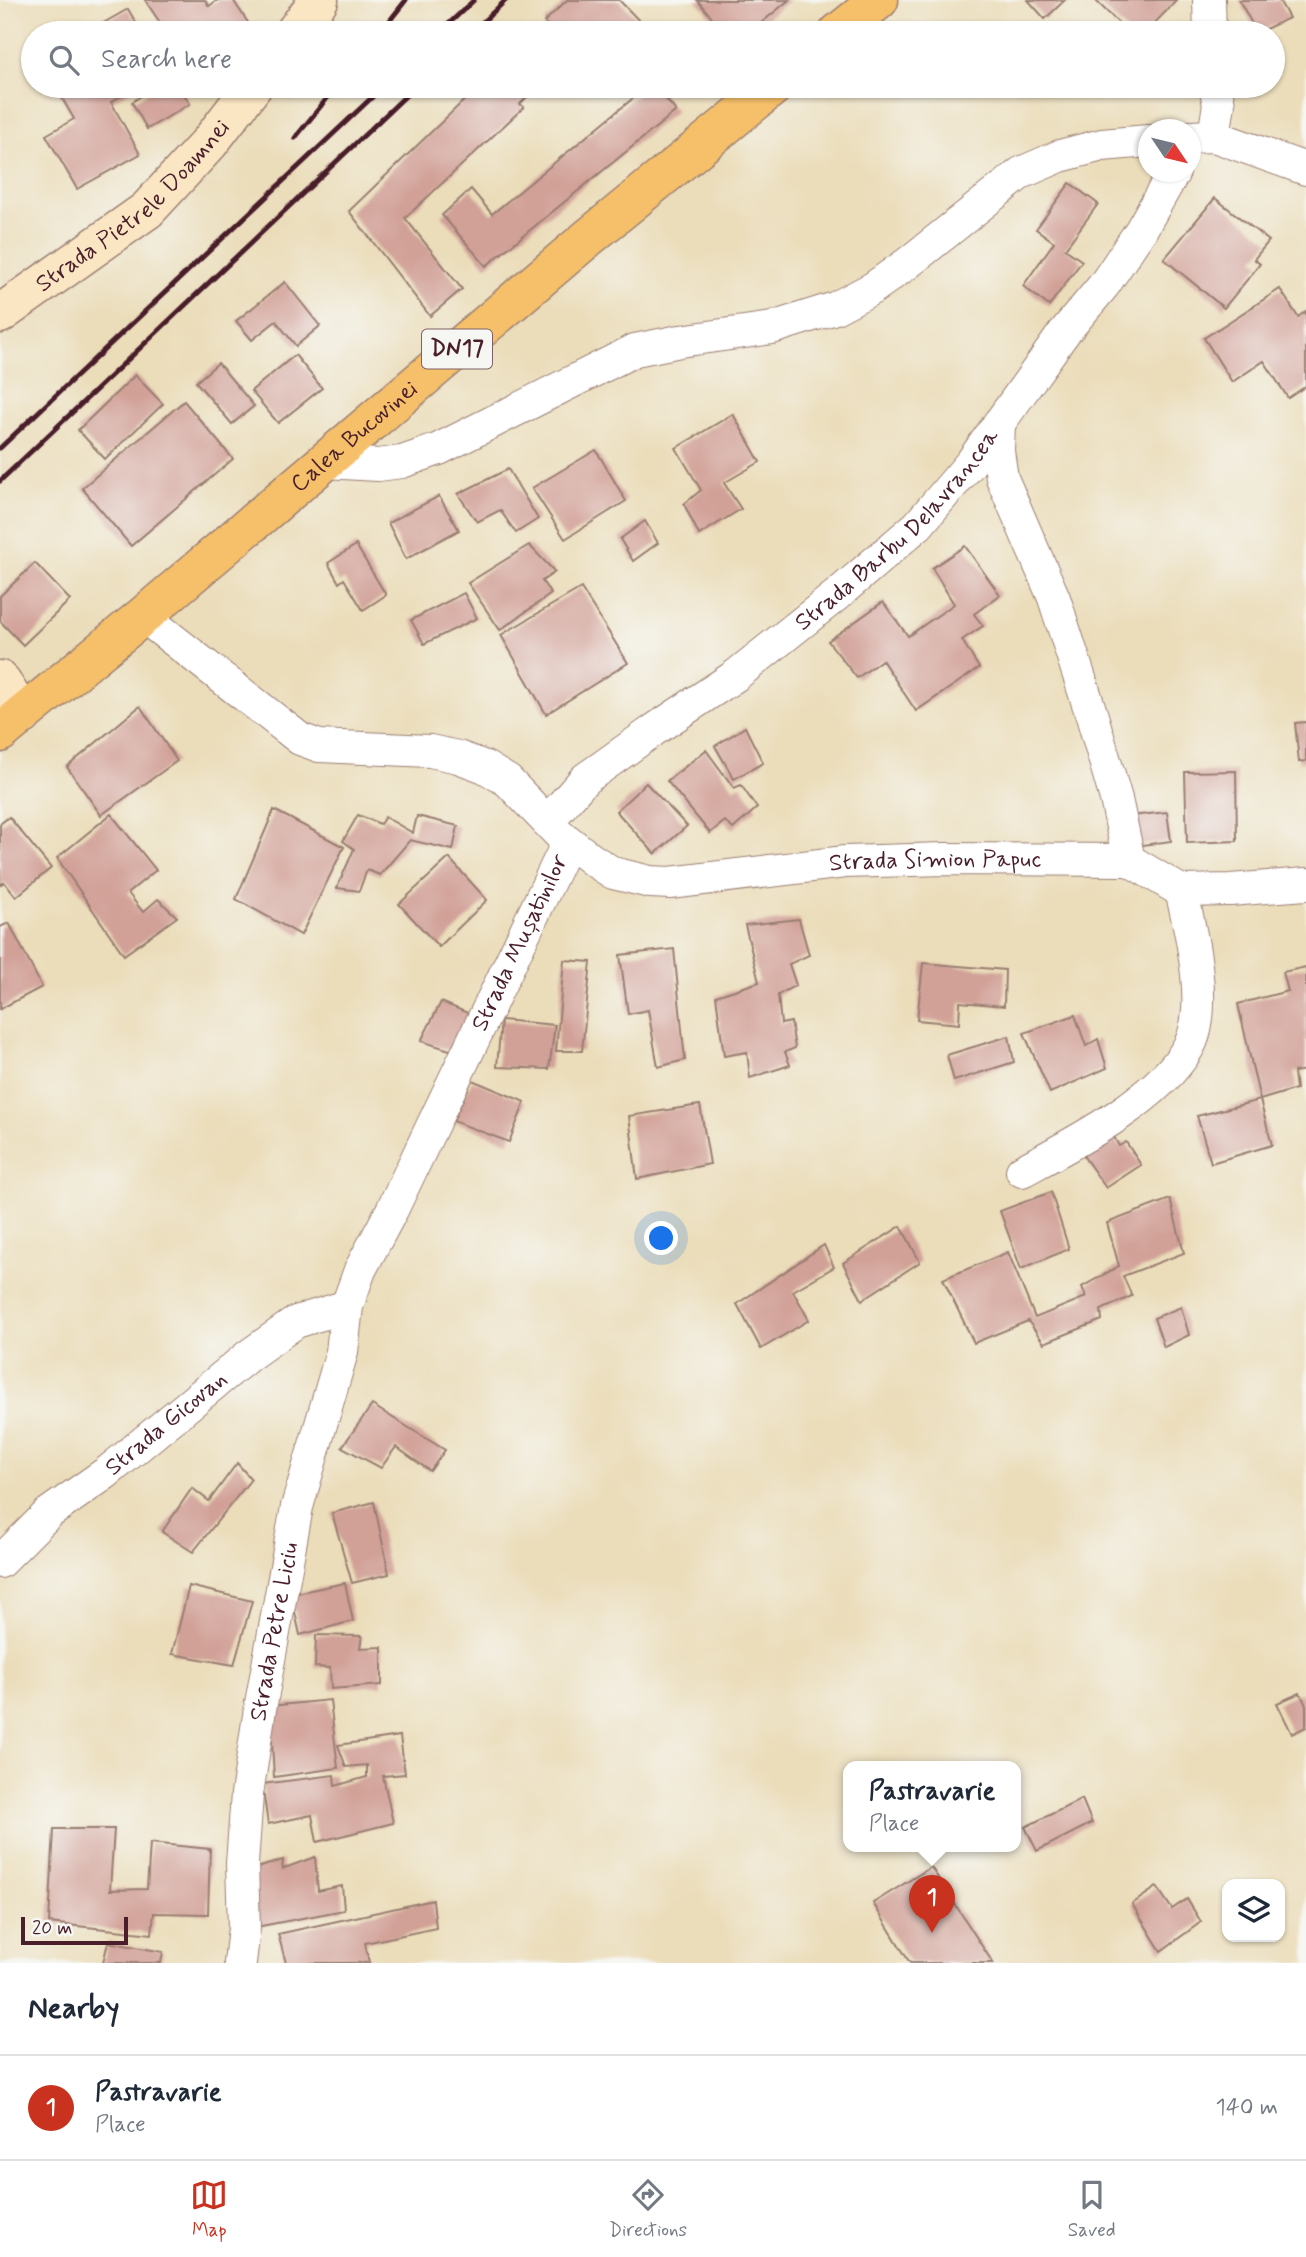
<!DOCTYPE html>
<html lang="en">
<head>
<meta charset="utf-8">
<style>
  body { margin:0; font-family:Mynerve,sans-serif; background:#f6f6f7; color:#1f2937 }
  .controls { position:absolute; right:21px; bottom:21px; display:grid; overflow:hidden; border-radius:14px; box-shadow:0 2px 5px #0004 }
  .controls button { width:63px; height:63px; display:grid; place-items:center; padding:0; border:0; border-bottom:2px solid #e0e1e3; background:#fff; color:#1f2937; font:35px sans-serif }
  .compass { position:absolute; left:1138px; top:119px; width:63px; height:63px; border-radius:50%; background:#fff; box-shadow:0 2px 5px #0004; rotate:125deg }
  .scale { position:absolute; left:21px; bottom:18px; width:107px; box-sizing:border-box; padding-left:7px; border:4px solid #4a1f2b; border-top:0; font-size:19px; line-height:24px; white-space:nowrap; color:#4a1f2b; -webkit-text-stroke:5px #f6f6f2; paint-order:stroke }
  .you { position:absolute; left:662px; top:1239px; width:24px; height:24px; margin:-18px; border:5px solid #fff; border-radius:50%; background:#1a73e8; box-shadow:0 0 0 10px #1a73e833 }
  .badge { display:grid; place-items:center; width:46px; height:46px; border-radius:50%; background:#c8321e; color:#fff; font-size:23px; font-weight:700 }
  .pin { position:absolute; translate:-50% -58px; filter:drop-shadow(0 2px 4px #0008) }
  .pin::after { content:''; position:absolute; top:37px; width:24px; height:21px; background:inherit; clip-path:polygon(0 0,100% 0,50% 100%) }
  .popup { position:absolute; left:843px; top:1761px; width:178px; height:91px; box-sizing:border-box; display:grid; place-content:center; border-radius:14px; background:#fff; filter:drop-shadow(0 2px 5px #0005); font-size:23px; white-space:nowrap; color:#747a83 }
  .popup b { font-size:26px; color:#1f2937 }
  .popup::after { content:''; position:absolute; left:50%; top:100%; margin-left:-14px; border:14px solid transparent; border-top-color:#fff }
  .list { margin:0; padding:0; list-style:none }
  h2 { display:flex; justify-content:space-between; align-items:center; height:91px; margin:0; padding:0 28px; font-size:30px }
  h2 small { font-size:23px; font-weight:400; color:#747a83 }
  .list li { display:grid; grid-template-columns:46px 1fr auto; gap:21px; align-items:center; box-sizing:border-box; height:105px; padding:0 28px; border-top:2px solid #e0e1e3 }
  .list b { display:block; font-size:26px; white-space:nowrap }
  .list p { margin:0; font-size:23px; white-space:nowrap; color:#747a83 }
  .list em { font-size:23px; font-style:normal; color:#747a83 }
  .icon { flex:none; width:38px; height:38px; fill:none; stroke:currentColor; stroke-width:2; stroke-linecap:round; stroke-linejoin:round }
  .map { position:relative; flex:none; width:1306px; height:1963px; overflow:hidden }
  .search { position:absolute; background:#fff; box-shadow:0 2px 5px #0004; left:21px; right:21px; top:21px; height:77px; display:flex; align-items:center; gap:18px; box-sizing:border-box; padding:0 24px; border-radius:38px; color:#747a83; font-size:26px }
  .sheet { height:196px; background:#fff }
  nav { display:flex; justify-content:space-around; align-items:center; box-sizing:border-box; height:98px; border-top:2px solid #e0e1e3; background:#fff; font-size:19px; color:#747a83 }
  nav a { display:grid; justify-items:center; gap:4px }
  nav .on { color:#c8321e }
  .map>svg:first-child { display:block }
</style>
</head>
<body>
<div class="map">
<svg width="1306" height="1963" viewBox="0 0 1306 1963">
  <rect width="100%" height="100%" fill="#f6f6f2"/>
  <filter id="ink" filterUnits="userSpaceOnUse"><feTurbulence type="fractalNoise" baseFrequency=".0143" numOctaves="2"/><feDisplacementMap in="SourceGraphic" scale="14" xChannelSelector="R" yChannelSelector="G"/><feConvolveMatrix kernelMatrix="1 2 1 2 8 2 1 2 1" color-interpolation-filters="sRGB"/></filter>
  <filter id="wash" filterUnits="userSpaceOnUse"><feTurbulence type="fractalNoise" baseFrequency=".00686" numOctaves="4" result="noise"/><feDisplacementMap in="SourceGraphic" scale="28" xChannelSelector="R" yChannelSelector="G"/><feGaussianBlur stdDeviation="1.57" result="paint"/><feColorMatrix in="noise" values="0 0 0 0 0 0 0 0 0 0 0 0 0 0 0 0 0 1.4 0 .05"/><feComposite in="paint" operator="in"/></filter>
  <g filter="url(#wash)">
    <rect width="100%" height="100%" fill="#ebddba"/>
    <g id="blocks">
      <!-- building -->
      <g fill="#d1a097">
        <path d="M145 0H205L209 6 218 0H233L251 27 242 33H206L199 22 180 33H167Z"/>
        <path d="M567 0H619L651 33H612L607 28 602 33H539L547 25 544 22Z"/>
        <path d="M697 0H789L749 33H725Z"/>
        <path d="M1028 0H1065L1045 19Z"/>
        <path d="M1095 0H1177L1145 33H1129Z"/>
        <path d="M1239 0H1279L1289 18 1257 33Z"/>
        <path d="M128 9 142 33H86Z"/>
        <path d="M55 86H139L111 102 140 154 77 189 46 135 74 119Z"/>
        <path d="M157 86H179L190 104 147 129 132 102Z"/>
        <path d="M479 86H538L520 104 524 107 405 218 462 289 430 316 349 211Z"/>
        <path d="M648 86H655L676 111 486 266 442 215 471 189 492 214Z"/>
        <path d="M1070 183 1098 204 1065 249 1082 261 1049 306 1023 286 1054 242 1036 229Z"/>
        <path d="M1215 198 1269 241 1254 259 1260 264 1224 308 1164 259Z"/>
        <path d="M285 282 320 326 296 346 276 321 252 340 236 321Z"/>
        <path d="M1280 289 1298 317 1306 311V386L1288 398 1264 361 1232 382 1204 338Z"/>
        <path d="M295 355 322 388 278 423 251 391Z"/>
        <path d="M218 363 254 406 232 424 196 382Z"/>
        <path d="M135 375 163 404 105 459 78 430Z"/>
        <path d="M184 401 233 459 131 546 82 488Z"/>
        <path d="M733 414 760 462 724 483 741 509 699 535 684 504 701 490 676 448Z"/>
        <path d="M596 450 626 501 565 539 532 488Z"/>
        <path d="M508 469 538 519 516 533 500 510 477 522 458 494Z"/>
        <path d="M439 496 459 530 406 559 388 523Z"/>
        <path d="M645 521 658 543 633 561 620 539Z"/>
        <path d="M356 545 386 595 363 610 344 579 339 583 328 563Z"/>
        <path d="M529 545 555 572 542 581 551 594 500 630 468 583Z"/>
        <path d="M965 546 1000 595 974 614 983 626 962 640 979 668 916 711 882 660 857 678 828 641 883 602 908 636 954 604 932 568Z"/>
        <path d="M35 563 70 600 23 645 0 621V596Z"/>
        <path d="M581 588 628 663 546 714 501 635Z"/>
        <path d="M464 593 477 618 424 644 411 620Z"/>
        <path d="M140 706 177 761 101 815 67 767Z"/>
        <path d="M1306 722V761L1299 762 1295 723Z"/>
        <path d="M745 727 763 763 734 779 715 746Z"/>
        <path d="M706 750 734 788 741 785 757 808 733 829 725 821 710 833 667 781Z"/>
        <path d="M1236 771 1237 841 1187 843 1185 772Z"/>
        <path d="M646 783 687 826 655 854 616 811Z"/>
        <path d="M274 810 344 847 301 935 236 899Z"/>
        <path d="M1167 812 1171 841 1135 846 1131 816Z"/>
        <path d="M111 814 156 870 128 893 143 912 158 899 177 917 124 955 57 858Z"/>
        <path d="M358 815 380 824 385 817 413 833 417 816 458 826 453 850 410 840 380 875 367 870 359 891 337 888 354 849 343 841Z"/>
        <path d="M9 817 51 868 16 897 4 882 0 885V824Z"/>
        <path d="M449 858 487 900 439 947 399 904Z"/>
        <path d="M799 919 809 955 789 964 796 985 778 995 781 1024 791 1022 795 1048 785 1052 790 1065 750 1078 747 1052 724 1056 716 996 759 982 745 925Z"/>
        <path d="M9 923 42 987 0 1009V927Z"/>
        <path d="M674 949 685 1060 658 1067 648 1010 628 1014 620 955Z"/>
        <path d="M564 960 591 962 582 1051H556Z"/>
        <path d="M923 963 1005 970 1004 1006 960 1002 959 1024 917 1020Z"/>
        <path d="M1306 967V1070L1294 1072 1296 1089 1260 1100 1238 1004 1288 991 1283 972Z"/>
        <path d="M441 1002 470 1014 453 1051 421 1041Z"/>
        <path d="M1075 1015 1086 1046 1098 1039 1107 1068 1050 1093 1024 1033Z"/>
        <path d="M501 1020 555 1025 549 1069 497 1067Z"/>
        <path d="M1009 1036 1014 1062 954 1081 947 1055Z"/>
        <path d="M472 1080 525 1102 509 1142 453 1121Z"/>
        <path d="M1260 1100 1272 1145 1211 1163 1197 1116Z"/>
        <path d="M700 1105 710 1164 637 1179 629 1116Z"/>
        <path d="M1109 1128 1119 1146 1126 1142 1141 1165 1106 1188 1077 1147Z"/>
        <path d="M1051 1192 1069 1249 1021 1269 1000 1211Z"/>
        <path d="M1170 1199 1184 1253 1123 1276 1132 1296 1101 1310 1102 1320 1044 1343 1028 1321 974 1343 943 1279 1008 1252 1035 1318 1086 1297 1082 1287 1119 1266 1107 1223Z"/>
        <path d="M901 1226 920 1262 862 1300 843 1263Z"/>
        <path d="M824 1245 834 1267 793 1291 809 1320 761 1349 737 1304Z"/>
        <path d="M1181 1307 1189 1335 1164 1347 1154 1318Z"/>
        <path d="M372 1405 445 1450 430 1471 396 1447 381 1468 342 1447Z"/>
        <path d="M237 1463 251 1479 193 1552 162 1532 192 1488 209 1501Z"/>
        <path d="M374 1502 389 1574 352 1583 332 1513Z"/>
        <path d="M345 1583 353 1621 300 1635 291 1594Z"/>
        <path d="M189 1586 252 1601 234 1665 172 1654Z"/>
        <path d="M316 1635 362 1636 360 1648 382 1647V1685L331 1689 330 1668 315 1667Z"/>
        <path d="M1300 1693 1306 1705V1727L1292 1734 1277 1703Z"/>
        <path d="M330 1700 338 1768 274 1777 270 1706Z"/>
        <path d="M400 1736 405 1774 383 1776 393 1823 317 1842 312 1815 268 1824 262 1784 334 1775 335 1786 367 1777V1765L346 1767 338 1745Z"/>
        <path d="M1082 1799 1092 1823 1037 1851 1025 1827Z"/>
        <path d="M54 1829H114L110 1890 147 1889 150 1843 210 1849 208 1914 154 1913 152 1934 49 1923Z"/>
        <path d="M315 1857 318 1891 342 1886 344 1910 256 1927 248 1871 283 1860 282 1869Z"/>
        <path d="M931 1867 993 1963H910L873 1903Z"/>
        <path d="M1157 1887 1172 1909 1187 1899 1201 1922 1161 1951 1132 1904Z"/>
        <path d="M433 1900 436 1928 365 1943 369 1963H286L278 1934Z"/>
        <path d="M108 1942 163 1952 161 1963H103Z"/>
      </g>
    </g>
  </g>
  <g filter="url(#ink)">
    <use href="#blocks" fill-opacity="0" stroke="#9a7e72" stroke-width="2"/>
    <g fill="none" stroke-linecap="round" stroke-linejoin="round">
      <!-- street casing -->
      <g stroke="#9a7e72" stroke-width="34">
        <g id="street">
          <path d="M1209 0 1210 33"/>
          <path d="M1214 136 1219 104 1215 86"/>
          <path d="M1190 137 1214 136 1306 169"/>
          <path d="M999 423 998 451 1002 478 1054 598 1092 716 1116 799 1129 860"/>
          <path d="M325 462 378 465 402 462 439 449 635 350 680 341 772 328 835 308 873 288 908 263 1021 173 1060 156 1102 145 1148 141"/>
          <path id="s1" d="M143 616 300 739 319 746 430 751 458 757 485 767 508 781 558 833 591 859 613 873 650 882 670 883 845 862 944 859 1129 860 1181 891 1230 890 1306 884"/>
          <path id="s2" d="M548 821 585 779 654 730 735 676 838 594 918 525 970 464 1063 334 1104 285 1141 230 1174 172"/>
          <path d="M1022 1171C1074 1143 1158 1100 1188 1048 1210 1011 1191 930 1181 891"/>
          <path id="s3" d="M0 1562 49 1513 106 1473 248 1356 296 1322 347 1306"/>
          <path id="s4" d="M240 1963 244 1928 242 1864 247 1794 260 1709 297 1507 342 1352 347 1306 360 1270 392 1210 568 842"/>
        </g>
      </g>
      <!-- secondary casing -->
      <g stroke="#9a7e72" stroke-width="41">
        <g id="secondary">
          <path d="M294 33 319 0"/>
          <path id="s5" d="M0 314 147 210 210 142 253 86"/>
          <path d="M0 680 23 715"/>
        </g>
      </g>
      <!-- highway casing -->
      <g stroke="#9a7e72" stroke-width="41">
        <g id="highway">
          <path d="M838 33 879 0"/>
          <path id="s6" d="M0 733 143 616 588 238 774 86"/>
        </g>
      </g>
      <!-- street -->
      <use href="#street" stroke="#fff" stroke-width="32"/>
      <!-- secondary -->
      <use href="#secondary" stroke="#fbe6c4" stroke-width="38"/>
      <!-- highway -->
      <use href="#highway" stroke="#f6c06b" stroke-width="38"/>
      <!-- rail -->
      <g stroke="#4a1f2b" stroke-width="5">
        <path d="M380 33 406 0"/>
        <path d="M439 33 474 0"/>
        <path d="M471 33 506 0"/>
        <path d="M295 138 337 86"/>
        <path d="M0 448 384 86"/>
        <path d="M0 481 416 86"/>
      </g>
    </g>
  </g>
  <g text-anchor="middle" dominant-baseline="central" stroke-width="5" stroke-linejoin="round" paint-order="stroke">
    <!-- shield labels -->
    <rect fill="#f6f6f2" stroke="#7e6067" stroke-width="2" x="422" y="329.5" width="70" height="39" rx="5"/>
    <g font-size="23" font-weight="bold" fill="#4a1f2b">
      <text x="457" y="349">DN17</text>
    </g>
    <!-- street labels -->
    <g font-size="24" fill="#4a1f2b" stroke="#f6f6f2">
      <text stroke="none"><textPath href="#s5" startOffset="172">Strada Pietrele Doamnei</textPath></text>
      <text stroke="none"><textPath href="#s6" startOffset="462">Calea Bucovinei</textPath></text>
      <text stroke="none"><textPath href="#s2" startOffset="457">Strada Barbu Delavrancea</textPath></text>
      <text stroke="none"><textPath href="#s1" startOffset="880">Strada Simion Papuc</textPath></text>
      <text stroke="none"><textPath href="#s4" startOffset="1071">Strada Mușatinilor</textPath></text>
      <text stroke="none"><textPath href="#s3" startOffset="217">Strada Gicovan</textPath></text>
      <text stroke="none"><textPath href="#s4" startOffset="334">Strada Petre Liciu</textPath></text>
    </g>
  </g>
</svg>
<div class="controls">
<button><svg class="icon" aria-label="layers" viewBox="0 0 24 24"><path d="M12 4l9 5-9 5-9-5zM3 14l9 5 9-5"/></svg></button>
</div>
<svg class="compass" viewBox="-18 -18 36 36"><path d="M0-13l5 13h-10z" fill="#e53935"/><path d="M0 13l5-13h-10z" fill="#747a83"/></svg>
<div class="scale">20 m</div>
<div class="you"></div>
<div class="pin badge" style="left:932px;top:1933px">1</div>
<div class="popup"><b>Pastravarie</b>Place</div>
<div class="search"><svg class="icon" aria-label="search" viewBox="0 0 24 24"><circle cx="10" cy="10" r="6"/><path d="M15 15l6 6"/></svg>Search here</div>
</div>
<section class="sheet">
<h2>Nearby<small></small></h2>
<ul class="list">
<li><span class="badge">1</span><div><b>Pastravarie</b><p>Place</p></div><em>140 m</em></li>
</ul>
</section>
<nav>
<a class="on"><svg class="icon" aria-label="map" viewBox="0 0 24 24"><path d="M3 6l6-2 6 2 6-2v14l-6 2-6-2-6 2zM9 4v14M15 6v14"/></svg>Map</a>
<a><svg class="icon" aria-label="directions" viewBox="0 0 24 24"><path d="M12 3l9 9-9 9-9-9zM9 14v-3h6M13 9l2 2-2 2"/></svg>Directions</a>
<a><svg class="icon" aria-label="saved" viewBox="0 0 24 24"><path d="M7 4h10v16l-5-4-5 4z"/></svg>Saved</a>
</nav>
</body>
</html>
